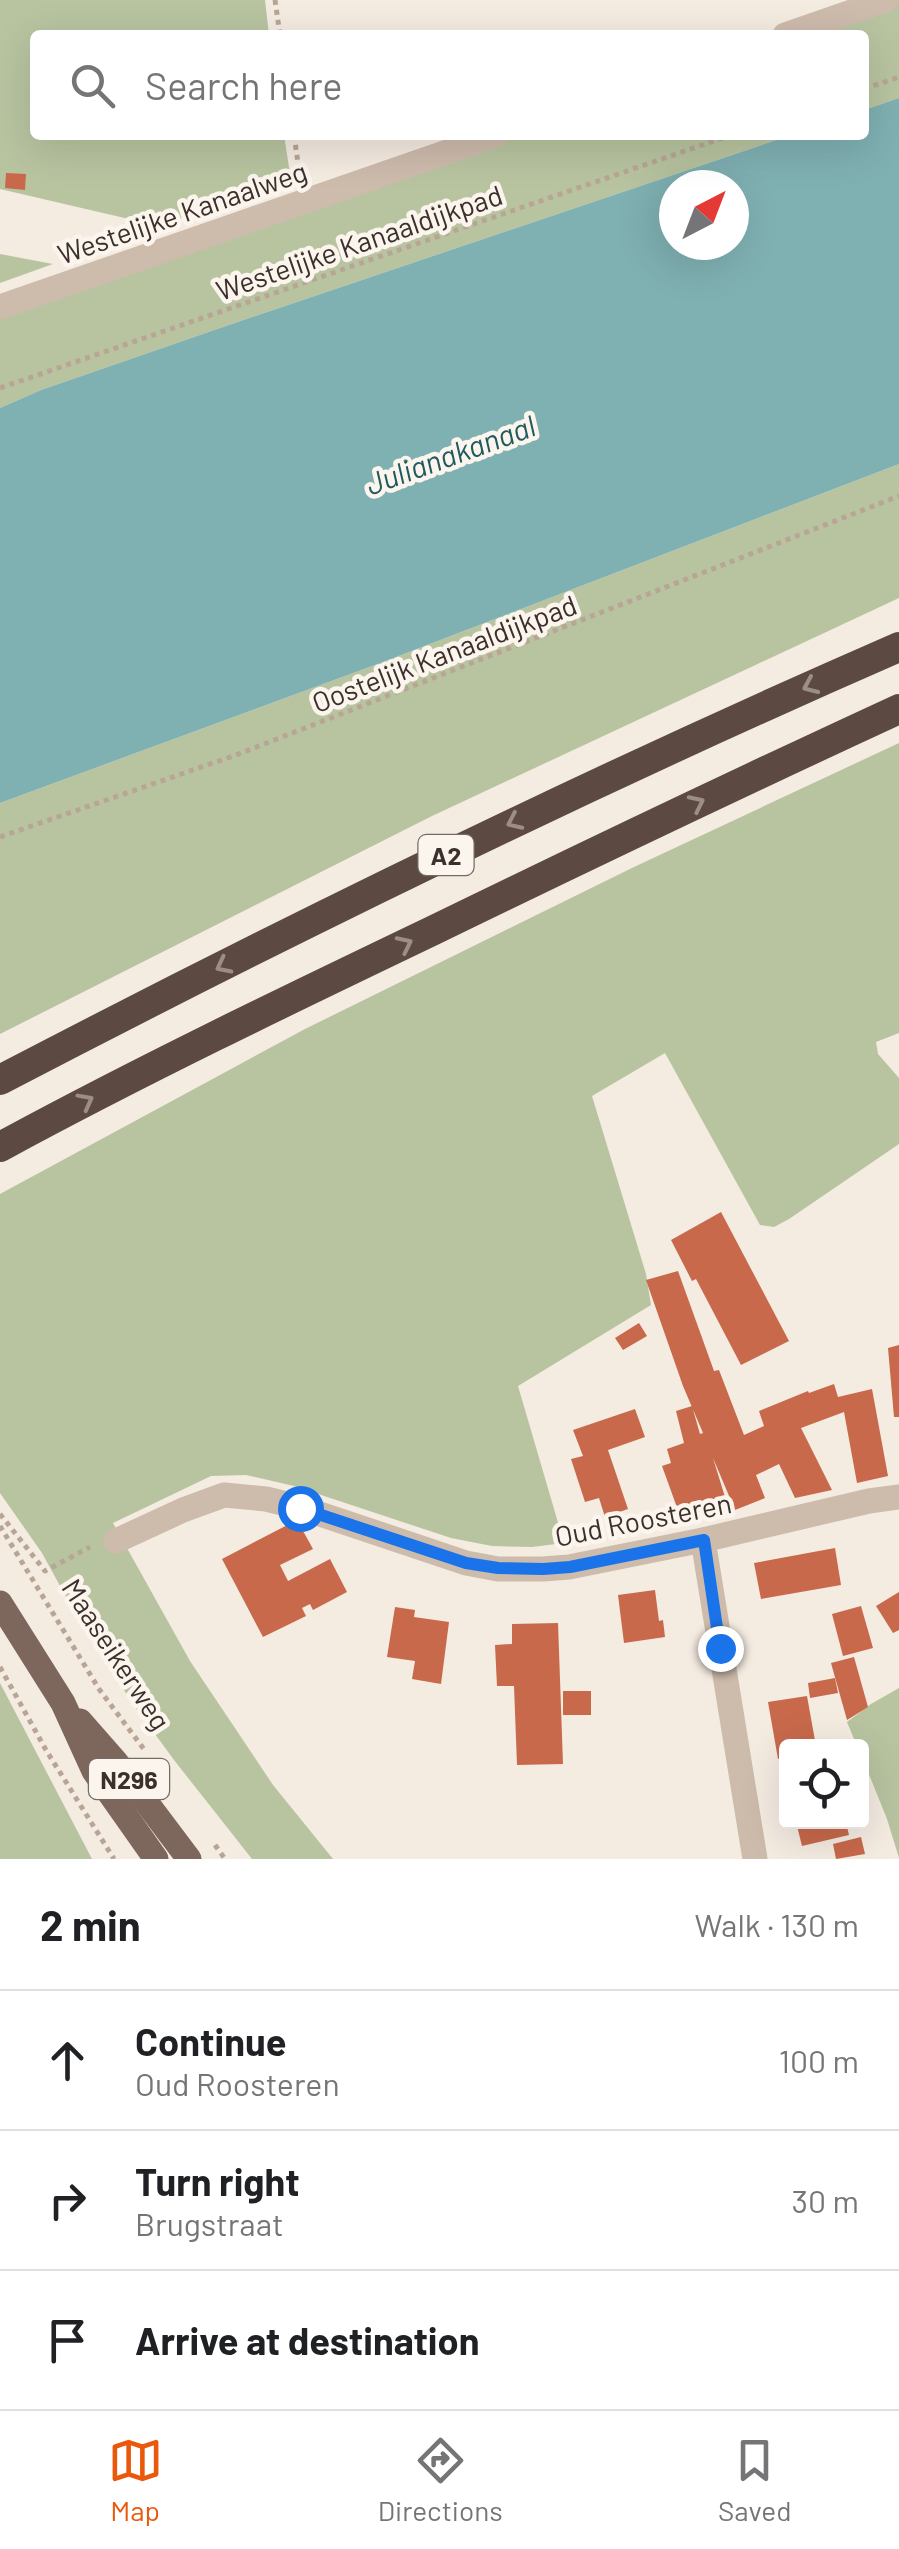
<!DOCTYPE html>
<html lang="en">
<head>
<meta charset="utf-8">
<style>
  body { margin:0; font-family:Barlow,sans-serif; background:#f6f6f6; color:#202124 }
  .controls { position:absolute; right:30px; bottom:30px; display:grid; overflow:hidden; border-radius:10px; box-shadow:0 10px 40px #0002 }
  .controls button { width:90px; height:90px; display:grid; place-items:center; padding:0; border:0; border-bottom:2px solid #e0e0e0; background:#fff; color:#202124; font:50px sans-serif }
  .compass { position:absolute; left:659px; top:170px; width:90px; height:90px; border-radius:50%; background:#fff; box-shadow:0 10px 40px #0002; rotate:42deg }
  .stop { position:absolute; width:30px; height:30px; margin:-22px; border:8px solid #1a73e8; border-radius:50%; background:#fff }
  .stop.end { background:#1a73e8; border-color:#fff; box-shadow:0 2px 10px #0008 }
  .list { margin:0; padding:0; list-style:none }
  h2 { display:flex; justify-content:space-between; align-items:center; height:130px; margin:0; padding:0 40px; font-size:42px }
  h2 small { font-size:32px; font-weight:400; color:#757577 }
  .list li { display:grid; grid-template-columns:65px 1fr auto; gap:30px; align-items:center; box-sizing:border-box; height:140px; padding:0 40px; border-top:2px solid #e0e0e0 }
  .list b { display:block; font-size:38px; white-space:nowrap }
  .list p { margin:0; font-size:32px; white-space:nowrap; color:#757577 }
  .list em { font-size:32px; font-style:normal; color:#757577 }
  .icon { flex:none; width:55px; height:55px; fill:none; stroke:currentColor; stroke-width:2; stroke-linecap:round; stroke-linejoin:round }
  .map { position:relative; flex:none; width:899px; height:1859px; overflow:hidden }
  .search { position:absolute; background:#fff; box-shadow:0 10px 40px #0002; left:30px; right:30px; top:30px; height:110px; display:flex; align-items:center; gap:25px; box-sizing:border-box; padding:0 35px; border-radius:10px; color:#757577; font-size:38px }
  .sheet { height:550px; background:#fff }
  nav { display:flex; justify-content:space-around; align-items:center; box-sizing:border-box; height:140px; border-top:2px solid #e0e0e0; background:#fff; font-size:28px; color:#757577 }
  nav a { display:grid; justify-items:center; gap:5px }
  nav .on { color:#ea580c }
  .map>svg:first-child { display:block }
</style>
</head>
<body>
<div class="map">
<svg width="899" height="1859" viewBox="0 0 899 1859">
  <rect width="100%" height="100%" fill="#f4ebe1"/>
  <!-- green -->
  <g fill="#b8c4a0">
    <path d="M0 0H265L269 35H35V135H284L291 180 159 226 0 189Z"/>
    <path d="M882 0H899V98L864 110V35H781Z"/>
    <path d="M495 135H791L223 327 41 390 0 408V307Z"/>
    <path d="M0 254 53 264 0 283Z"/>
    <path d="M899 464V598L432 816 0 1034V803L383 662Z"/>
    <path d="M899 743V1033L876 1042 878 1054 899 1078V1144L789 1219 774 1227 760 1225 665 1053 592 1096 646 1274 651 1305 518 1386 564 1543 532 1547 492 1546 451 1538 294 1486 246 1475 211 1476 113 1523 190 1661 273 1785 333 1859H252L174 1760 133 1704 76 1615 42 1553 0 1493V1194L305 1029 634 867Z"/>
    <path d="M0 1683 92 1859H0Z"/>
    <path d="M899 1688V1858L887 1819 862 1757V1746H857L847 1722 871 1704Z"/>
  </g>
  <!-- water -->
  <path fill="#7fb0b2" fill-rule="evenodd" d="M899 98V464L383 662 0 803V408L41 390 223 327 791 135H864V110ZM674 185H734V245H674Z"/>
  <!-- building -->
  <g fill="#c8694b">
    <path d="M6 173 26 174 25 190 5 188Z"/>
    <path d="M721 1212 789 1341 741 1365 696 1279 692 1281 671 1240Z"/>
    <path d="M678 1271 714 1371 719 1370 744 1435 764 1426 759 1411 808 1391 809 1393 834 1384 838 1397 872 1389 888 1476 857 1483 844 1412 801 1428 832 1490 795 1498 779 1464 756 1475 765 1498 735 1510 713 1458 725 1497 710 1502 712 1505 698 1510 697 1506 679 1513 662 1466 671 1463 667 1449 684 1443 676 1411 692 1406 700 1434 703 1433 683 1386 646 1280Z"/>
    <path d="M639 1323 647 1336 623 1350 615 1338Z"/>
    <path d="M899 1345V1417H894L888 1348Z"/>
    <path d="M635 1409 645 1437 608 1450 628 1509 605 1517 599 1498 585 1502 571 1459 583 1456 573 1430Z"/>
    <path d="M297 1520 313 1549 280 1565 288 1581 330 1559 347 1592 313 1610 310 1604 302 1608 306 1616 263 1637 222 1559Z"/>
    <path d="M835 1548 841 1585 761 1599 754 1563Z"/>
    <path d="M655 1590 659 1621 663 1620 665 1637 624 1643 618 1595Z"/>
    <path d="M899 1592V1630L893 1633 876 1606Z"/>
    <path d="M861 1606 873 1648 843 1656 832 1614Z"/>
    <path d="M395 1607 415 1610 414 1617 449 1622 441 1684 412 1679 415 1661 387 1657Z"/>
    <path d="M558 1623 563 1764 517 1765 514 1686H497L495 1645 512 1644V1624Z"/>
    <path d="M854 1657 868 1707 847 1720 831 1663Z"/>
    <path d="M835 1678 838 1693 810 1698 808 1683Z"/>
    <rect x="563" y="1691" width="28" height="24"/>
    <path d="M807 1696 816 1746H786V1757L778 1759 768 1702Z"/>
    <path d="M796 1822H846L849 1835 802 1846Z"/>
    <path d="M861 1837 865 1854 836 1859 833 1844Z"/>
  </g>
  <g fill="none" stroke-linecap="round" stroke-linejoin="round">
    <!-- path -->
    <g stroke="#b9a596" stroke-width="5" stroke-dasharray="5 5" stroke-linecap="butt">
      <path d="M275 0 280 35"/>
      <path d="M864 89 899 77"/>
      <path d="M294 135 300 177"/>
      <path d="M0 388 731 135"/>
      <path d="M0 837 236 755 899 496"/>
      <path d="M0 1514 45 1571 90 1547"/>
      <path d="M0 1526 99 1689 146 1752"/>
      <path d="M0 1667 46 1750 114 1859"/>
      <path d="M215 1845 225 1859"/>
    </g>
    <!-- minor -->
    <g stroke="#cdbbac" stroke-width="25">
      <path d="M785 35 886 0"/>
      <path d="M0 307 496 135"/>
      <path d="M703 1540 755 1859"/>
      <path d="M116 1541 183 1510 224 1495 266 1499 299 1507 466 1563 498 1569H543L569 1567 703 1540 869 1501 899 1497"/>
    </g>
    <!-- primary -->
    <g stroke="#7d675c" stroke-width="25">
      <path d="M0 1603 63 1703 94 1771 156 1859"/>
      <path d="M80 1721 116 1762 189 1859"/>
    </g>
    <!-- motorway -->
    <g stroke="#5c4a42" stroke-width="30">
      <path d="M0 1080C295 926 594 780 899 647"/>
      <path d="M0 1147C142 1070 288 1000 434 930 588 855 743 781 899 709"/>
    </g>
  </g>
  <!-- one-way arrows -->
  <defs><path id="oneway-chevron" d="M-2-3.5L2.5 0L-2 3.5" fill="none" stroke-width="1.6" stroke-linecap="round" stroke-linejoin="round" transform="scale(2.5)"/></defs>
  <g stroke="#9c8e87">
    <use href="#oneway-chevron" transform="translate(810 686) rotate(156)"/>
    <use href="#oneway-chevron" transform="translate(697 803) rotate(-26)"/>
    <use href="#oneway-chevron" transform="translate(514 822) rotate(155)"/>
    <use href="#oneway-chevron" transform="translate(405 944) rotate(-26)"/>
    <use href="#oneway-chevron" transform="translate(223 966) rotate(153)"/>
    <use href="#oneway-chevron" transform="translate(86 1101) rotate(-28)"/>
  </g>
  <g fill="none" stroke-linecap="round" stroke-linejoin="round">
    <!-- route -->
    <path stroke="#1a73e8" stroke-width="12" d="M300 1508 466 1563 498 1568 543 1569 570 1567 704 1540 720 1648"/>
  </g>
  <g text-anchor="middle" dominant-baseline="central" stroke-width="9" stroke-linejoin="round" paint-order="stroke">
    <!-- shield labels -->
    <g fill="#fbf5ee" stroke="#756b66" stroke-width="2.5">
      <rect x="418.5" y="835" width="55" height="40" rx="8"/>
      <rect x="89" y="1759" width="80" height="40" rx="8"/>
    </g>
    <g font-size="25" font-weight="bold" fill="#3b302b">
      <text x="446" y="855">A2</text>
      <text x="129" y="1779">N296</text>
    </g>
    <!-- street labels -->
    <g font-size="28" fill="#3b302b" stroke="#fbf5ee">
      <text transform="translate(182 212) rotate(-19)">Westelijke Kanaalweg</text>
      <text transform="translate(359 242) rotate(-19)">Westelijke Kanaaldijkpad</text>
      <text transform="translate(444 653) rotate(-21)">Oostelijk Kanaaldijkpad</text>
      <text transform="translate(643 1519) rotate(-11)">Oud Roosteren</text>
      <text transform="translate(117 1654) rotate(57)">Maaseikerweg</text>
    </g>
    <!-- water labels -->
    <g font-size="30" font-style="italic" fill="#1f5a5e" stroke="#fbf5ee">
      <text transform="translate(450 454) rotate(-20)">Julianakanaal</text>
    </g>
  </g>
</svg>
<div class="controls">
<button><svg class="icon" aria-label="locate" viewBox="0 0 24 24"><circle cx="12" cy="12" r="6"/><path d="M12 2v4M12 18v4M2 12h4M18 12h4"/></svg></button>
</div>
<svg class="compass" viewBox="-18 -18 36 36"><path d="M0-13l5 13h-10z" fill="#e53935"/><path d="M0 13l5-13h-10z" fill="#757577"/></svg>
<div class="stop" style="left:300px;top:1508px"></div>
<div class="stop end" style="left:720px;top:1648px"></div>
<div class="search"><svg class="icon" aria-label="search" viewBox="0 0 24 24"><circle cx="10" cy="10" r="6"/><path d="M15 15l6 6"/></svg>Search here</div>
</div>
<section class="sheet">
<h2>2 min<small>Walk · 130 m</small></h2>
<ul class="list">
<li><svg class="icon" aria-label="ahead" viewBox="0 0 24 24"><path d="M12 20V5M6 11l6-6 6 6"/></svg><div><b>Continue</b><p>Oud Roosteren</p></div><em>100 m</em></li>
<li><svg class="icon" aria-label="right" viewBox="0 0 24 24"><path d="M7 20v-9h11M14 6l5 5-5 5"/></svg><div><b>Turn right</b><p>Brugstraat</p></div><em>30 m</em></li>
<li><svg class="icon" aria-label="arrive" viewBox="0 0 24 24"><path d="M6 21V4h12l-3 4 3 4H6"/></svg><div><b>Arrive at destination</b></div></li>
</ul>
</section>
<nav>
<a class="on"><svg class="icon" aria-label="map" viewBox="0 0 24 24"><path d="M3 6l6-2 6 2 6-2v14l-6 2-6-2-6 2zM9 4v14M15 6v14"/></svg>Map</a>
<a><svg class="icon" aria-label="directions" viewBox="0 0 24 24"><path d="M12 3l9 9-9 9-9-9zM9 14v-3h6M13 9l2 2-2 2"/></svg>Directions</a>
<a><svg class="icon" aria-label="saved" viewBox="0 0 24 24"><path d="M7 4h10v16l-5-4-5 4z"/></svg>Saved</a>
</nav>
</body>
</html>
